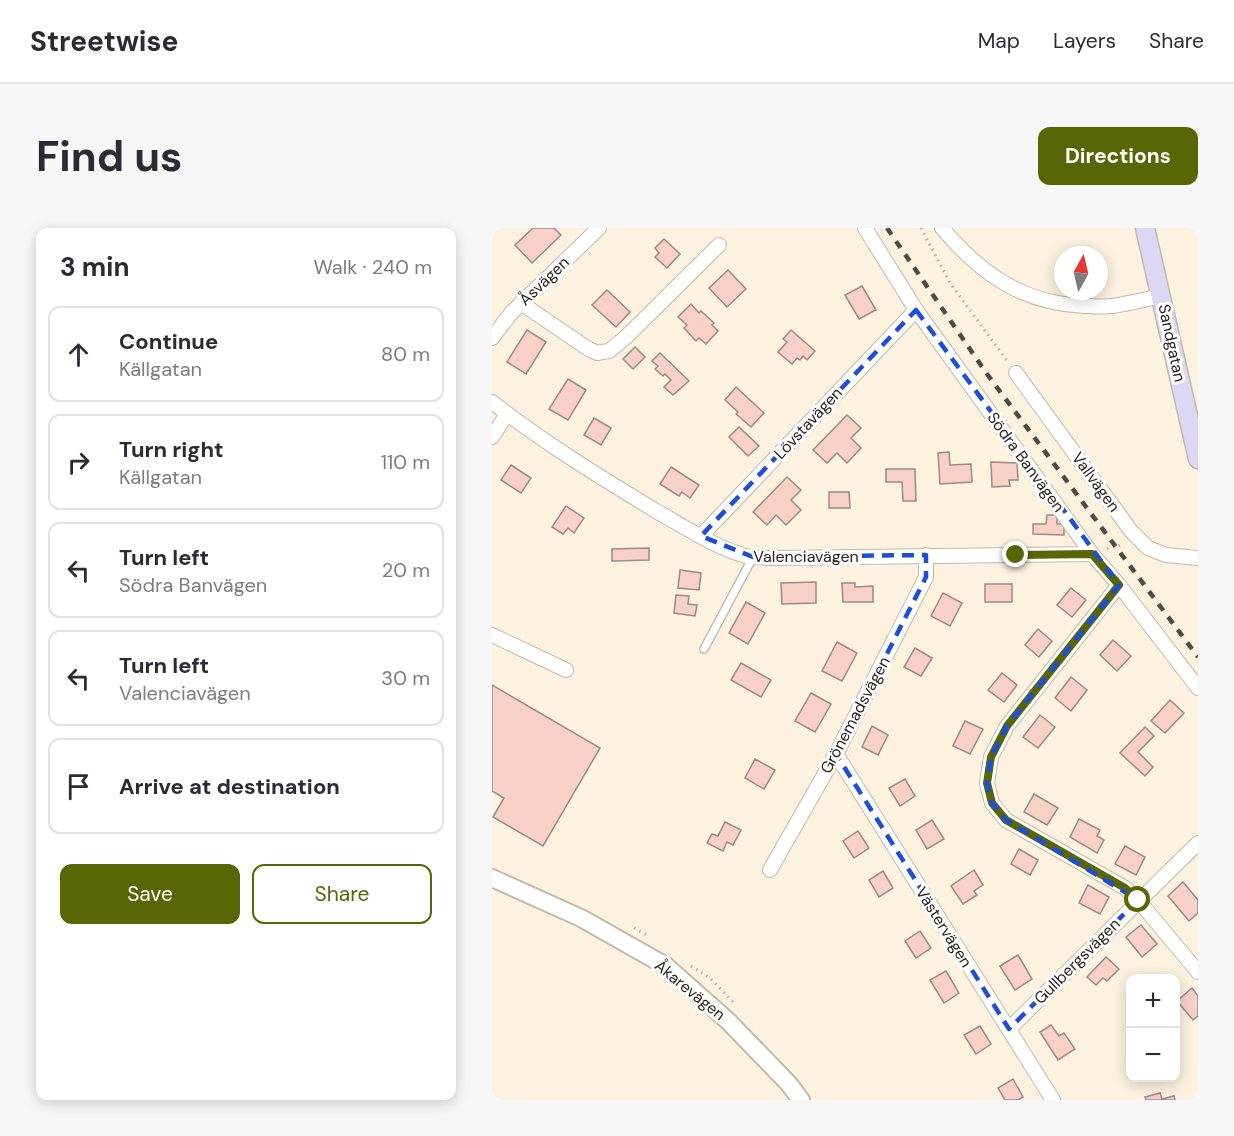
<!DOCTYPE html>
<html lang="en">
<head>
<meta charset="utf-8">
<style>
  body { margin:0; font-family:"DM Sans",sans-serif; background:#f7f7f7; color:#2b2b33 }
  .controls { position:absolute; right:18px; bottom:18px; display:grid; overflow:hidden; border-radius:12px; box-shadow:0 3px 15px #0003 }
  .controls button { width:54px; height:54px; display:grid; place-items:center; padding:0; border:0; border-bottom:2px solid #e1e1e2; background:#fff; color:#2b2b33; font:30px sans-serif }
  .compass { position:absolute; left:562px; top:18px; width:54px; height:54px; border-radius:50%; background:#fff; box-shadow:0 3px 15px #0003; rotate:8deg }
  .stop { position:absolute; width:18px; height:18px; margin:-14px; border:4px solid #5a6506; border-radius:50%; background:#fff }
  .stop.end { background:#5a6506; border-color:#fff; box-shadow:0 2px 6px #0008 }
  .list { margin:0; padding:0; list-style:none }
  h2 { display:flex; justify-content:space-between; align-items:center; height:78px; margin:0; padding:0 24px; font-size:26px }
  h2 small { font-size:20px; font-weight:400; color:#7c7c81 }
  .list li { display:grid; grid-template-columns:39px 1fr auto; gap:18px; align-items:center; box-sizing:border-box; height:96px; margin:0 12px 12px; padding:0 12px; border:2px solid #e1e1e2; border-radius:12px }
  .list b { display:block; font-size:22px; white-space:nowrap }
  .list p { margin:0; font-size:20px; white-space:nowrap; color:#7c7c81 }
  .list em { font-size:20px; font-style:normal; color:#7c7c81 }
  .actions { display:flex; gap:12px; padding:18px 24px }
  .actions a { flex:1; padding:14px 0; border:2px solid #5a6506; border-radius:12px; text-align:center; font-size:21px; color:#5a6506 }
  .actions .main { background:#5a6506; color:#fff }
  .icon { flex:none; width:33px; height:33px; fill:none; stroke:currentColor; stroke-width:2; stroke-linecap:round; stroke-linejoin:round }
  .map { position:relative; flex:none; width:706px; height:872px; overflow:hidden; border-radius:12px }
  header { display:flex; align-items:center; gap:36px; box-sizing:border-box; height:84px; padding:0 30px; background:#fff; border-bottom:2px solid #e1e1e2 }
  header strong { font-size:28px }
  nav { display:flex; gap:33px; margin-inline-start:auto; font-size:21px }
  .intro { display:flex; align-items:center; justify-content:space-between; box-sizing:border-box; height:144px; padding:0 36px }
  h1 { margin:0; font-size:42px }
  .button { padding:15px 27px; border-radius:12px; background:#5a6506; color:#fff; font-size:21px; font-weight:700 }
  main { display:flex; gap:36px; padding:0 36px }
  aside { flex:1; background:#fff; border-radius:12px; box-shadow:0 3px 15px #0003 }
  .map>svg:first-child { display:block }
</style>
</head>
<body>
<header>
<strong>Streetwise</strong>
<nav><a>Map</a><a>Layers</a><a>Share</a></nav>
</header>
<div class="intro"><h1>Find us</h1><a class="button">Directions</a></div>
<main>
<aside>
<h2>3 min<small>Walk · 240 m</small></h2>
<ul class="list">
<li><svg class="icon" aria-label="ahead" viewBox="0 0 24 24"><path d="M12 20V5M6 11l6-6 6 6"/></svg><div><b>Continue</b><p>Källgatan</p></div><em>80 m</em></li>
<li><svg class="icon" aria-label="right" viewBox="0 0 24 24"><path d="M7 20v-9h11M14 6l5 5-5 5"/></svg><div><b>Turn right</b><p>Källgatan</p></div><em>110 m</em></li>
<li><svg class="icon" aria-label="left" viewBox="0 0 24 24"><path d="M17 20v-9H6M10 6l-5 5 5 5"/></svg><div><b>Turn left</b><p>Södra Banvägen</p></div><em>20 m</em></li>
<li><svg class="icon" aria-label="left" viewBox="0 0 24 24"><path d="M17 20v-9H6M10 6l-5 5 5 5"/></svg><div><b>Turn left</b><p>Valenciavägen</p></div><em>30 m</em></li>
<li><svg class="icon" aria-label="arrive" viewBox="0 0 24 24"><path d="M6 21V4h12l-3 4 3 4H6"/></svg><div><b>Arrive at destination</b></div></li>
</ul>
<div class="actions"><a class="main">Save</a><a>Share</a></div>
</aside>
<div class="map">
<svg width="706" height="872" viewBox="0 0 706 872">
  <rect width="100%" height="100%" fill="#fcf2df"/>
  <!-- building -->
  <g fill="#f7d1c8" stroke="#9e8984" stroke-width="1.5">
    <path d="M41 0H62L69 7 40 35 23 17Z"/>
    <path d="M172 11 188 26 175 40 163 29 167 25 163 20Z"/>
    <path d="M236 42 254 61 235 79 217 60Z"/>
    <path d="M370 58 384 82 367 91 353 67Z"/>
    <path d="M115 62 138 84 124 99 100 77Z"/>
    <path d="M199 76 207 85 209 83 222 95 220 97 226 103 214 116 207 110 204 113 192 100 195 97 186 89Z"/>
    <path d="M35 102 54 114 34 146 15 134Z"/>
    <path d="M299 102 323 123 315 132 311 128 308 132 305 130 300 136 286 124 295 114 291 111Z"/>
    <path d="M143 119 153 129 141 141 131 131Z"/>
    <path d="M168 125 197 153 181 167 172 159 179 152 173 146 171 148 163 141 166 138 160 133Z"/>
    <path d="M76 151 94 162 76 192 57 181Z"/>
    <path d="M244 159 272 185 259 199 244 186 246 184 233 172Z"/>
    <path d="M355 187 369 200 359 210 369 220 355 235 345 225 335 235 321 222Z"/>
    <path d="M102 190 119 200 109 217 92 207Z"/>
    <path d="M247 199 267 218 256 228 237 209Z"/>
    <path d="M457 224 458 237 479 236 480 254 448 256 446 225Z"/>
    <path d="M499 234 525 235 526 252H517L518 258 500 259Z"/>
    <path d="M19 237 39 250 29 265 9 252Z"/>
    <path d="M179 239 207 257 198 270 190 264 187 268 168 256Z"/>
    <path d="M394 241H423L424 273H411L410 254H394Z"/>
    <path d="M295 249 309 262 299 272 309 282 294 297 284 287 275 297 261 284Z"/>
    <path d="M337 264H357L358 280H337Z"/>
    <path d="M74 278 92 290 82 305 76 300 71 306 60 299Z"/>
    <path d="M555 287H565V296H572V307L541 306V296H554Z"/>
    <path d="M157 320V332L120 333V321Z"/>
    <path d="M188 342 209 345 207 362 186 360Z"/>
    <path d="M324 354V375L290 376 289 355Z"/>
    <path d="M350 355H363V359L381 358V374H351Z"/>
    <rect x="493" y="356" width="27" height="18"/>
    <path d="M579 360 594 372 580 389 565 377Z"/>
    <path d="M451 365 470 375 458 398 439 388Z"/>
    <path d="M184 367 197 368 196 376 205 377 203 388 182 385Z"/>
    <path d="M254 374 273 385 256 416 237 405Z"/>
    <path d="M546 401 560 413 547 429 533 417Z"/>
    <path d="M621 412 639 428 625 443 608 427Z"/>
    <path d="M345 414 365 425 350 453 330 443Z"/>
    <path d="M423 420 440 430 429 448 412 439Z"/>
    <path d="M249 435 279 452 269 469 239 452Z"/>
    <path d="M510 445 525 457 512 474 496 462Z"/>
    <path d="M579 449 595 462 579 483 563 470Z"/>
    <path d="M0 457 108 520 51 618 1 589 12 570 0 563Z"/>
    <path d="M319 465 339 476 323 504 303 493Z"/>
    <path d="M678 472 692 485 673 505 659 493Z"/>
    <path d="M548 487 563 499 546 520 531 509Z"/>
    <path d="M473 493 491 501 478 526 461 518Z"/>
    <path d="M380 498 396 507 386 527 370 519Z"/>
    <path d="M653 499 662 508 646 524 661 539 653 548 628 525Z"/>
    <path d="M263 531 283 542 272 561 253 550Z"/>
    <path d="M413 551 423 568 408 578 397 560Z"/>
    <path d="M542 566 566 580 555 597 532 584Z"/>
    <path d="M587 591 608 602 605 608 612 612 605 625 578 609Z"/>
    <path d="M440 592 452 611 435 621 424 602Z"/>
    <path d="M233 594 249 602 241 617 235 614 231 623 215 615 220 606 226 608Z"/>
    <path d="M366 603 377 620 362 630 351 613Z"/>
    <path d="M633 618 653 629 644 647 623 636Z"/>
    <path d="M527 621 546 632 538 647 519 636Z"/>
    <path d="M482 642 491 657 482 663 485 667 471 676 459 658Z"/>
    <path d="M391 643 401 660 387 669 377 652Z"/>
    <path d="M691 654 706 672V685L697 693 676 668Z"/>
    <path d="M596 657 617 669 608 686 587 675Z"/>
    <path d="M649 697 665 716 650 729 634 709Z"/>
    <path d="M428 703 439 720 424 730 413 713Z"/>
    <path d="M526 727 540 751 523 762 508 738Z"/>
    <path d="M614 729 627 741 615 753 611 750 604 757 595 749Z"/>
    <path d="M454 743 467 765 452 775 438 752Z"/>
    <path d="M700 760 706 768V788L701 792 685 773Z"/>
    <path d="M559 797 567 808 572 805 583 821 566 832 548 804Z"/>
    <path d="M488 798 499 816 484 826 472 807Z"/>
    <path d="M521 851 531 869 526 872H513L506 860Z"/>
    <path d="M668 865 670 871 682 868 683 872H654L653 869Z"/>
  </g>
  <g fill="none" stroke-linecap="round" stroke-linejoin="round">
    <!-- service casing -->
    <g stroke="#c4baa9" stroke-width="10">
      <path id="service" d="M212 421 261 329"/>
    </g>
    <!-- minor casing -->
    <g stroke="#c4baa9" stroke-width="16">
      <g id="minor">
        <path d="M373 0 424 82 600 326 627 357 706 460"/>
        <path d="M450 0C489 46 530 75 592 78 601 78 611 79 620 78 637 76 654 71 670 68"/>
        <path d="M29 75 95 120 105 125 117 123 134 109 227 17"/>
        <path d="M0 110 20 84 107 0"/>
        <path d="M524 145 639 303 656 320 674 327 706 330"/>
        <path d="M0 174C51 214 108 249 164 283 193 299 222 319 254 328 263 330 272 330 282 330L600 326"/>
        <path d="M0 209 15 186"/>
        <path d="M209 308 424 82"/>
        <path d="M627 357 515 498 499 529 495 555 500 575 514 592 633 660 646 672 706 744"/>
        <path d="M0 407 74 442"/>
        <path d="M344 526 561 872"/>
        <path d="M278 642 344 526 434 349V327"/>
        <path d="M517 801 706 615"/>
      </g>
    </g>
    <!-- tertiary casing -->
    <g stroke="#c4baa9" stroke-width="20">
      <path id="tertiary" d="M0 650 89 690 174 738 236 793 297 856 309 872"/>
    </g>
    <!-- secondary casing -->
    <g stroke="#c4baa9" stroke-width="21">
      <path id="secondary" d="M653 0 706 231"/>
    </g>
    <!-- path -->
    <g stroke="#b8b0a1" stroke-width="3" stroke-dasharray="1.5 4.5" stroke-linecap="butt">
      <path d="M429 0 458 55 516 134"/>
      <path d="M615 321 632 316"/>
      <path d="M142 700 157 708"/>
      <path d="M199 738 218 750 242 775"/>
    </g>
    <!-- service -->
    <use href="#service" stroke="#fff" stroke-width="7"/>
    <!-- minor -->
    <use href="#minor" stroke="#fff" stroke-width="14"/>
    <!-- tertiary -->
    <use href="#tertiary" stroke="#fff" stroke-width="16"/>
    <!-- secondary -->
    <use href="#secondary" stroke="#ddd6f4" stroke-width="18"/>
    <!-- rail -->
    <path stroke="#504b42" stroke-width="4.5" stroke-dasharray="8 8" stroke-linecap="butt" d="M395 0 495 146 706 429"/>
  </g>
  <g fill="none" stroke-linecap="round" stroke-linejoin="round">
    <!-- route -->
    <path stroke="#5a6506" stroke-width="8" d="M524 327 600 326 627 357 515 498 499 529 495 555 500 575 514 592 633 660 646 672"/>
  </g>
  <!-- marked area -->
  <path fill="none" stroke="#1d4ed8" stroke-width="4.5" stroke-dasharray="12 8" stroke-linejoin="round" d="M424 82 627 357 515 498 499 529 495 555 500 575 514 592 646 672 517 801 344 526 434 349V327L261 329 209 308Z"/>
  <g text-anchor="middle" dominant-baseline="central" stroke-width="6" stroke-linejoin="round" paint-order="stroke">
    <!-- street labels -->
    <g font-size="16" fill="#221f18" stroke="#fff">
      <text transform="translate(52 53) rotate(-44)">Åsvägen</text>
      <text transform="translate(680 115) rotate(78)">Sandgatan</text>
      <text transform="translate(316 195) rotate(-47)">Lövstavägen</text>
      <text transform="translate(534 234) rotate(54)">Södra Banvägen</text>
      <text transform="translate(604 254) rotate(54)">Vallvägen</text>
      <text x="314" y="328">Valenciavägen</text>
      <text transform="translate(363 487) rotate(-62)">Grönemadsvägen</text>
      <text transform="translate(452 699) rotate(58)">Västervägen</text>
      <text transform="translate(585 733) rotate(-45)">Gullbergsvägen</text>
      <text transform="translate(198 762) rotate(39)">Åkarevägen</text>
    </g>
  </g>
</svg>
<div class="controls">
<button>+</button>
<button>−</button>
</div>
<svg class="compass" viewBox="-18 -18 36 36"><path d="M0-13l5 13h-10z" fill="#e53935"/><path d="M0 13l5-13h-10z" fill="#7c7c81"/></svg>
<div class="stop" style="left:646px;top:672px"></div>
<div class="stop end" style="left:524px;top:327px"></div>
</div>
</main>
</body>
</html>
